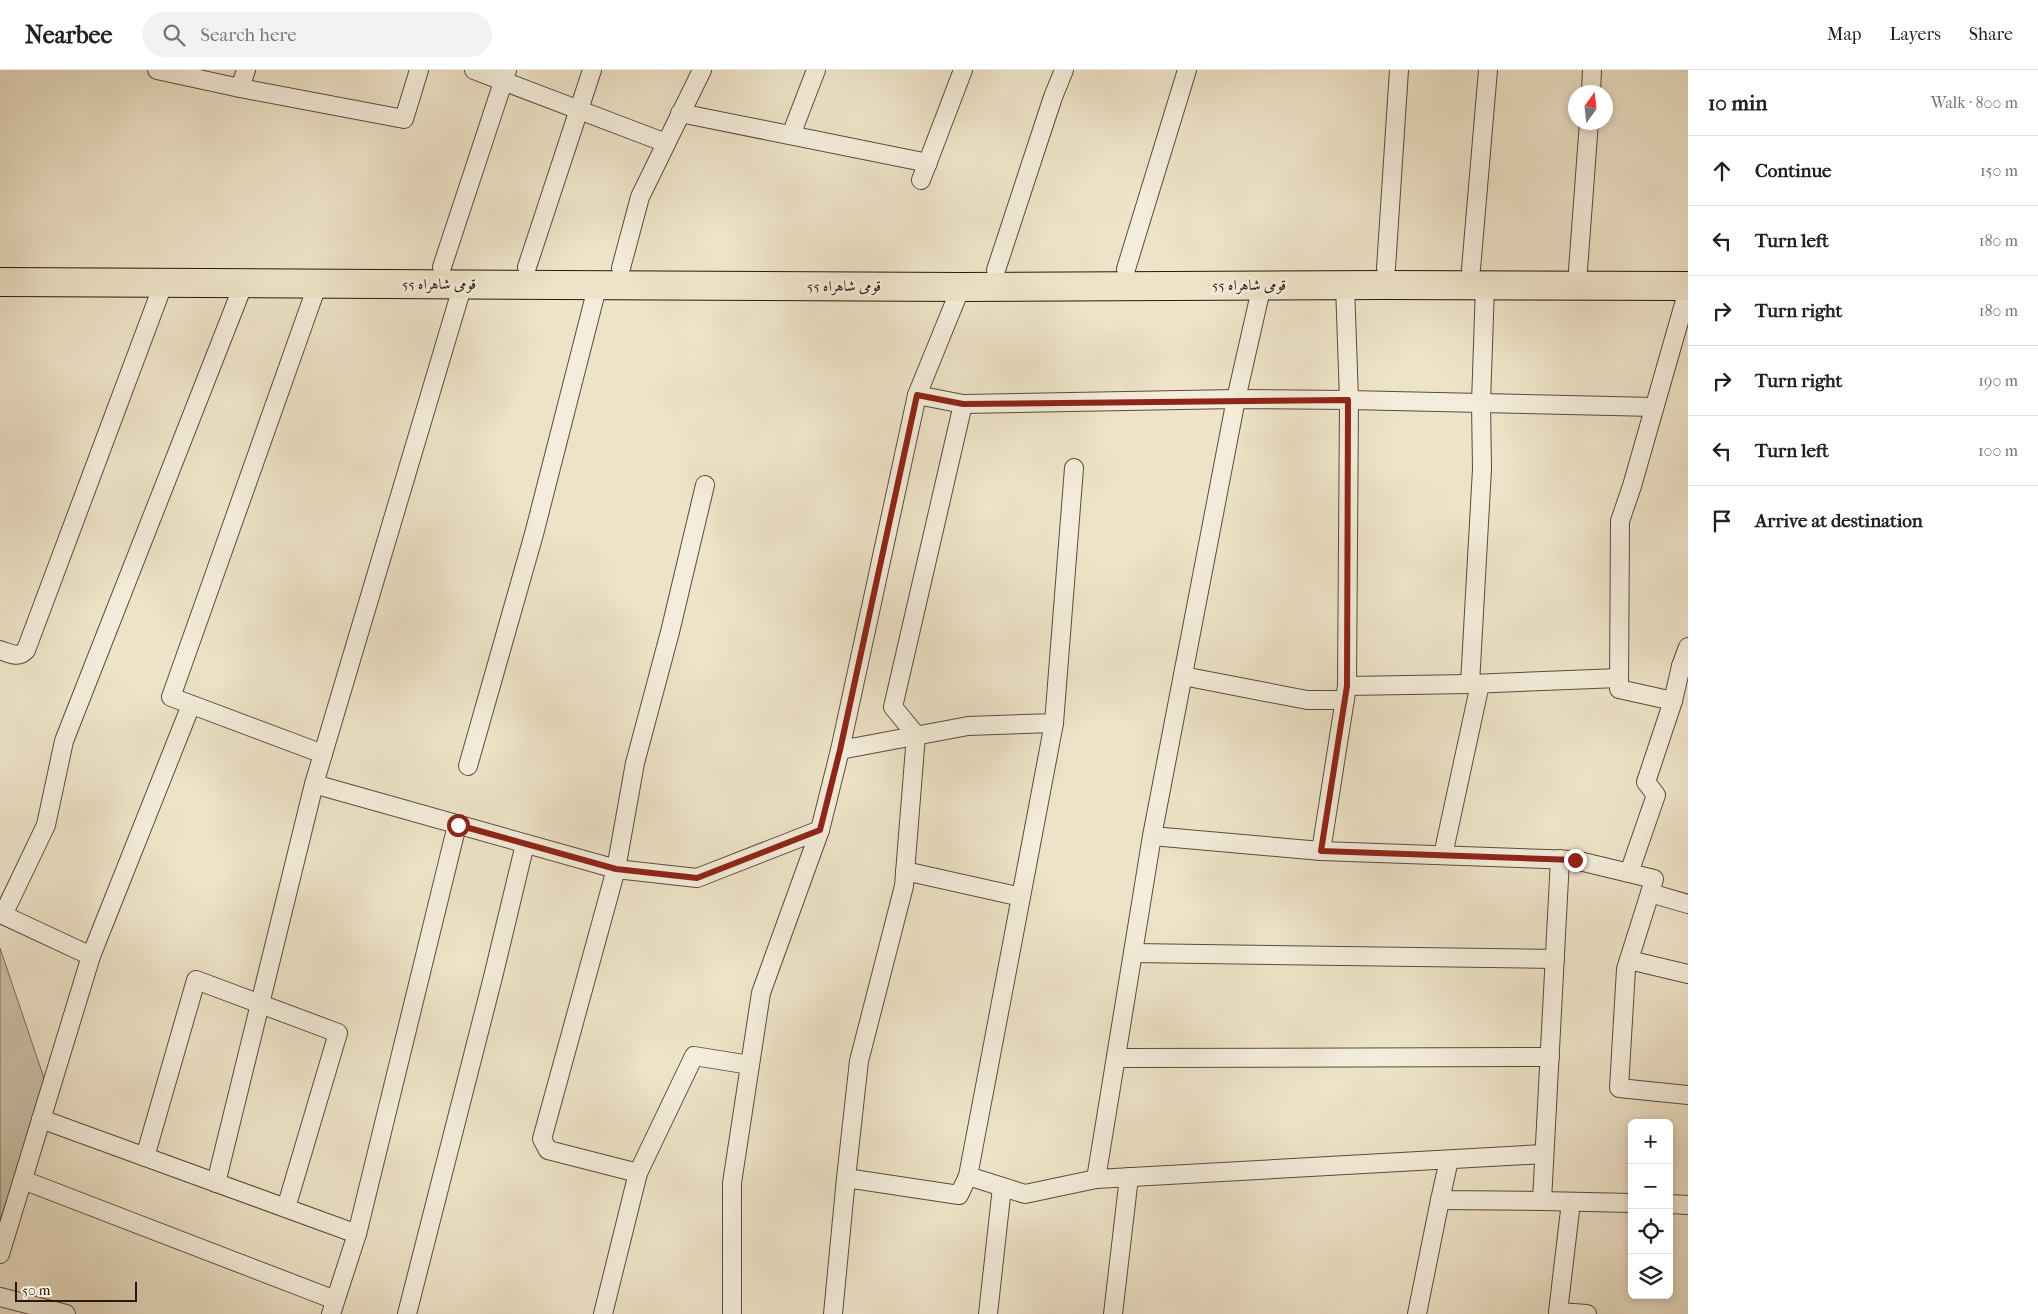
<!DOCTYPE html>
<html lang="en">
<head>
<meta charset="utf-8">
<style>
  body { margin:0; font-family:"IM FELL French Canon",Amiri,serif; background:#f2f2f2; color:#202124 }
  .controls { position:absolute; right:15px; bottom:15px; display:grid; overflow:hidden; border-radius:8px; box-shadow:0 2px 8px #0003 }
  .controls button { width:45px; height:45px; display:grid; place-items:center; padding:0; border:0; border-bottom:1px solid #e0e0e0; background:#fff; color:#202124; font:25px sans-serif }
  .compass { position:absolute; left:1568px; top:15px; width:45px; height:45px; border-radius:50%; background:#fff; box-shadow:0 2px 8px #0003; rotate:15deg }
  .scale { position:absolute; left:15px; bottom:12px; width:122px; box-sizing:border-box; padding-left:5px; border:2px solid #28190c; border-top:0; font-size:14px; line-height:18px; white-space:nowrap; color:#28190c; -webkit-text-stroke:4px #f4eddb; paint-order:stroke }
  .stop { position:absolute; width:15px; height:15px; margin:-11px; border:4px solid #8f2418; border-radius:50%; background:#fff }
  .stop.end { background:#8f2418; border-color:#fff; box-shadow:0 1px 5px #0008 }
  .list { margin:0; padding:0; list-style:none }
  h2 { display:flex; justify-content:space-between; align-items:center; height:65px; margin:0; padding:0 20px; font-size:21px }
  h2 small { font-size:16px; font-weight:400; color:#757577 }
  .list li { display:grid; grid-template-columns:32px 1fr auto; gap:15px; align-items:center; box-sizing:border-box; height:70px; padding:0 20px; border-top:1px solid #e0e0e0 }
  .list b { display:block; font-size:19px; white-space:nowrap }
  .list em { font-size:16px; font-style:normal; color:#757577 }
  .icon { flex:none; width:28px; height:28px; fill:none; stroke:currentColor; stroke-width:2; stroke-linecap:round; stroke-linejoin:round }
  .map { position:relative; flex:none; width:1688px; height:1244px; overflow:hidden }
  header { display:flex; align-items:center; gap:30px; box-sizing:border-box; height:70px; padding:0 25px; background:#fff; border-bottom:1px solid #e0e0e0 }
  header strong { font-size:24px }
  nav { display:flex; gap:28px; margin-inline-start:auto; font-size:18px }
  .search { width:350px; height:45px; background:#f2f2f2; display:flex; align-items:center; gap:12px; box-sizing:border-box; padding:0 18px; border-radius:28px; color:#757577; font-size:19px }
  main { display:flex }
  aside { flex:1; background:#fff }
  .map>svg:first-child { display:block }
</style>
</head>
<body>
<header>
<strong>Nearbee</strong>
<div class="search"><svg class="icon" aria-label="search" viewBox="0 0 24 24"><circle cx="10" cy="10" r="6"/><path d="M15 15l6 6"/></svg>Search here</div>
<nav><a>Map</a><a>Layers</a><a>Share</a></nav>
</header>
<main>
<div class="map">
<svg width="1688" height="1244" viewBox="0 0 1688 1244">
  <rect width="100%" height="100%" fill="#eee3c8"/>
  <filter id="stains"><feTurbulence type="fractalNoise" baseFrequency=".004" numOctaves="4"/><feColorMatrix values="0 0 0 0 .2 0 0 0 0 .09 0 0 0 0 .02 0 0 0 .5 -.17"/></filter>
  <radialGradient id="worn" r=".72"><stop offset=".6" stop-color="#630" stop-opacity="0"/><stop offset="1" stop-color="#630" stop-opacity=".3"/></radialGradient>
  <!-- green -->
  <path fill="#ccc1a8" stroke="#7a6d5a" d="M0 878 47 1017 0 1150Z"/>
  <g fill="none" stroke-linecap="round" stroke-linejoin="round">
    <!-- minor casing -->
    <g stroke="#5a4c3b" stroke-width="20">
      <g id="minor">
        <path d="M157 0 240 18"/>
        <path d="M246 0 240 18 404 49 419 0"/>
        <path d="M474 0 666 73"/>
        <path d="M1591 22 1592 0"/>
        <path d="M680 43 928 93"/>
        <path d="M791 65 816 0"/>
        <path d="M921 110 963 0"/>
        <path d="M442 197 507 0"/>
        <path d="M527 197 592 0"/>
        <path d="M621 198 640 127 702 0"/>
        <path d="M1386 198 1399 0"/>
        <path d="M1126 199 1187 0"/>
        <path d="M1471 199 1488 0"/>
        <path d="M996 200 1053 27 1064 0"/>
        <path d="M1578 200 1589 52"/>
        <path d="M318 213 171 627 323 684"/>
        <path d="M463 214 314 714 616 799 542 1069 548 1080 638 1103"/>
        <path d="M1262 215 1236 329 1152 766 1321 781 1575 790 1654 809 1650 823 1688 834"/>
        <path d="M1345 215 1349 330 1654 337"/>
        <path d="M1485 216 1481 333 1482 399 1470 614 1619 608"/>
        <path d="M961 217 917 325 963 334 1236 329 1349 330 1347 616 1470 614"/>
        <path d="M917 325 840 680 968 656 1054 653 1074 398"/>
        <path d="M963 334 893 637 916 665 904 816 859 991 846 1108 959 1125 968 1106 1054 653"/>
        <path d="M705 415 670 562 635 693 616 799 697 808 820 760 840 680"/>
        <path d="M1688 577 1681 596 1688 598"/>
        <path d="M0 580C10 583 18 589 26 580L164 212"/>
        <path d="M1681 596 1673 631 1619 619 1620 451 1632 416 1688 220"/>
        <path d="M1183 606 1307 630H1345"/>
        <path d="M191 635 91 886 3 845 46 755 64 671 244 213"/>
        <path d="M468 696 534 464 598 214"/>
        <path d="M1152 766 1096 1109 1544 1084"/>
        <path d="M1321 781 1347 616"/>
        <path d="M1443 785 1480 614"/>
        <path d="M1560 789 1542 1131 1632 1133"/>
        <path d="M905 801 1021 827"/>
        <path d="M1629 803 1656 725 1646 712 1673 631"/>
        <path d="M1650 823 1626 899 1619 1018 1688 1025"/>
        <path d="M1133 883 1555 889"/>
        <path d="M1629 890 1688 904"/>
        <path d="M1116 988 1550 987"/>
        <path d="M41 1049 357 1164 457 755"/>
        <path d="M145 1087 196 910 338 963 286 1138"/>
        <path d="M1449 1090 1440 1130 1542 1131"/>
        <path d="M968 1106 1025 1124 1096 1109"/>
        <path d="M23 1110 335 1230"/>
        <path d="M216 1113 314 714"/>
        <path d="M1571 1132 1558 1242 1587 1244"/>
        <path d="M1669 1134 1688 1135"/>
        <path d="M0 1184 91 886"/>
        <path d="M0 1227 66 1244"/>
        <path d="M331 1244 357 1164"/>
        <path d="M407 1244 493 907 525 774"/>
        <path d="M603 1244 638 1103 694 986 750 995"/>
        <path d="M732 1244V1113L761 923 820 760"/>
        <path d="M833 1244 846 1108"/>
        <path d="M988 1244 1002 1117"/>
        <path d="M1113 1244 1129 1107"/>
        <path d="M1417 1244 1440 1130"/>
      </g>
    </g>
    <!-- trunk casing -->
    <g stroke="#28190c" stroke-width="30">
      <path id="trunk" d="M0 212 961 217 1386 215 1688 216"/>
    </g>
    <!-- minor -->
    <use href="#minor" stroke="#f4eddb" stroke-width="18"/>
    <!-- trunk -->
    <use href="#trunk" stroke="#eee3c8" stroke-width="28"/>
  </g>
  <g fill="none" stroke-linecap="round" stroke-linejoin="round">
    <!-- route -->
    <path stroke="#8f2418" stroke-width="6" d="M458 755 616 799 697 808 820 760 840 680 917 325 963 334 1348 330 1347 616 1321 781 1575 790"/>
  </g>
  <g text-anchor="middle" dominant-baseline="central" stroke-width="5" stroke-linejoin="round" paint-order="stroke">
    <!-- street labels -->
    <g font-size="15" fill="#28190c" stroke="#f4eddb">
      <text x="439" y="214">قومی شاہراہ 55</text>
      <text x="1249" y="215">قومی شاہراہ 55</text>
      <text x="844" y="216">قومی شاہراہ 55</text>
    </g>
  </g>
  <rect width="100%" height="100%" filter="url(#stains)"/>
  <rect width="100%" height="100%" fill="url(#worn)"/>
</svg>
<div class="controls">
<button>+</button>
<button>−</button>
<button><svg class="icon" aria-label="locate" viewBox="0 0 24 24"><circle cx="12" cy="12" r="6"/><path d="M12 2v4M12 18v4M2 12h4M18 12h4"/></svg></button>
<button><svg class="icon" aria-label="layers" viewBox="0 0 24 24"><path d="M12 4l9 5-9 5-9-5zM3 14l9 5 9-5"/></svg></button>
</div>
<svg class="compass" viewBox="-18 -18 36 36"><path d="M0-13l5 13h-10z" fill="#e53935"/><path d="M0 13l5-13h-10z" fill="#757577"/></svg>
<div class="scale">50 m</div>
<div class="stop" style="left:458px;top:755px"></div>
<div class="stop end" style="left:1575px;top:790px"></div>
</div>
<aside>
<h2>10 min<small>Walk · 800 m</small></h2>
<ul class="list">
<li><svg class="icon" aria-label="ahead" viewBox="0 0 24 24"><path d="M12 20V5M6 11l6-6 6 6"/></svg><div><b>Continue</b></div><em>150 m</em></li>
<li><svg class="icon" aria-label="left" viewBox="0 0 24 24"><path d="M17 20v-9H6M10 6l-5 5 5 5"/></svg><div><b>Turn left</b></div><em>180 m</em></li>
<li><svg class="icon" aria-label="right" viewBox="0 0 24 24"><path d="M7 20v-9h11M14 6l5 5-5 5"/></svg><div><b>Turn right</b></div><em>180 m</em></li>
<li><svg class="icon" aria-label="right" viewBox="0 0 24 24"><path d="M7 20v-9h11M14 6l5 5-5 5"/></svg><div><b>Turn right</b></div><em>190 m</em></li>
<li><svg class="icon" aria-label="left" viewBox="0 0 24 24"><path d="M17 20v-9H6M10 6l-5 5 5 5"/></svg><div><b>Turn left</b></div><em>100 m</em></li>
<li><svg class="icon" aria-label="arrive" viewBox="0 0 24 24"><path d="M6 21V4h12l-3 4 3 4H6"/></svg><div><b>Arrive at destination</b></div></li>
</ul>
</aside>
</main>
</body>
</html>
